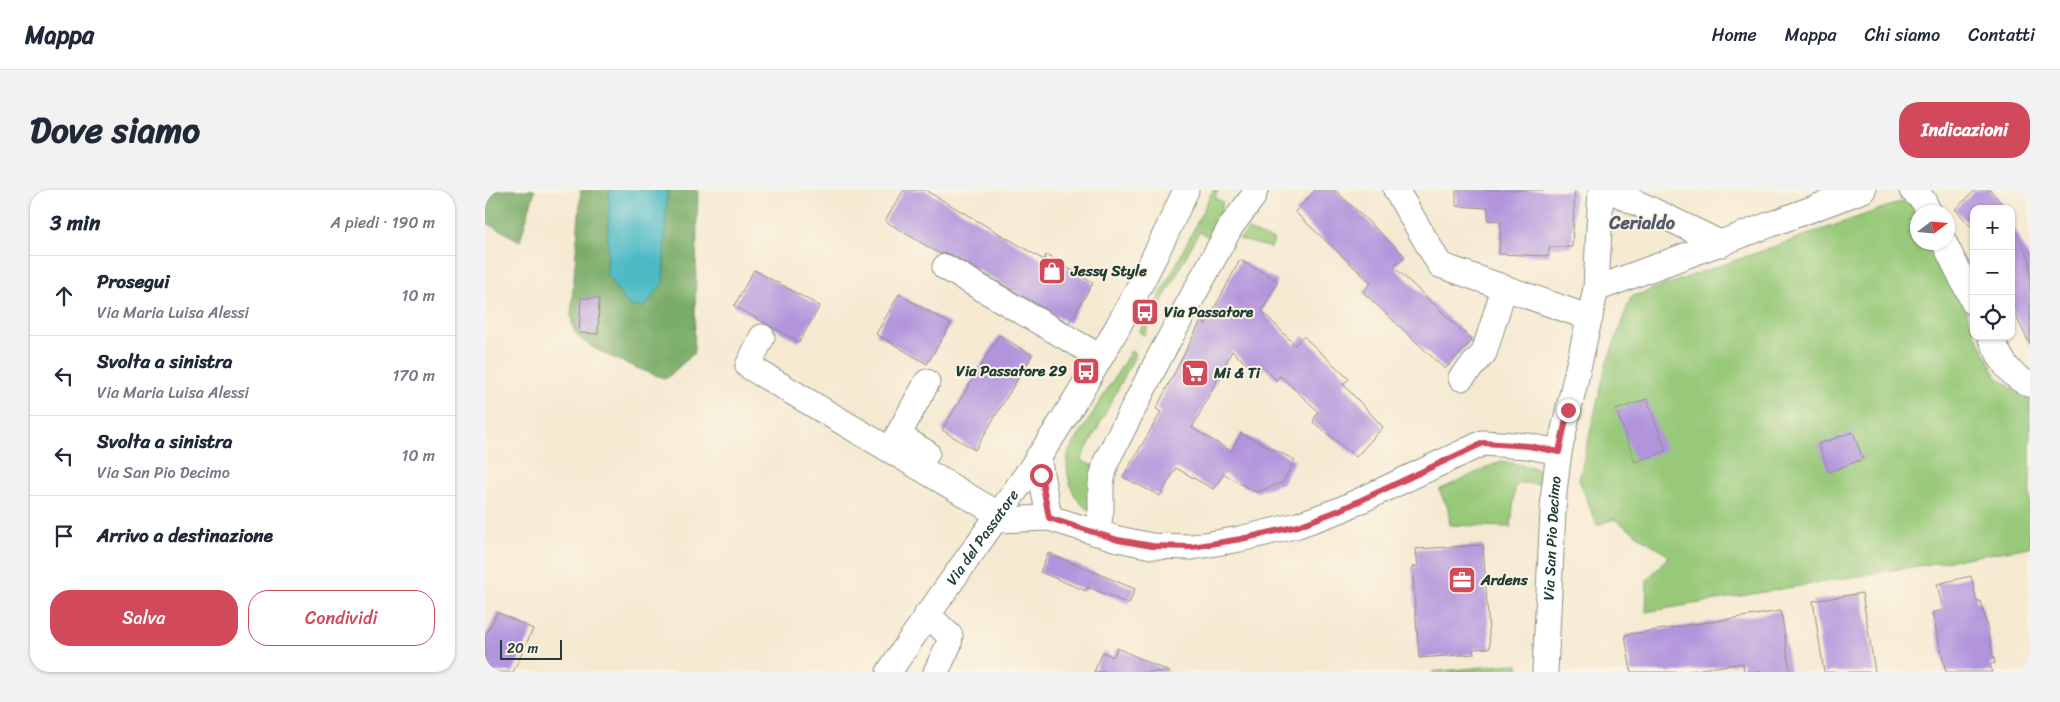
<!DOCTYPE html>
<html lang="it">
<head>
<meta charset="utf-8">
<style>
  body { margin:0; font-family:Sriracha,sans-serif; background:#f2f2f3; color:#1f2937 }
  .controls { position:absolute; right:15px; top:15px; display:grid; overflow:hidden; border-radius:10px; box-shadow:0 1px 4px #0004 }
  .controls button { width:45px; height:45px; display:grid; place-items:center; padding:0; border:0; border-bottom:1px solid #e0e1e3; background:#fff; color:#1f2937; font:25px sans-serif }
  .compass { position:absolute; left:1425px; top:15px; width:45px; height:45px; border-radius:50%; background:#fff; box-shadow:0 1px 4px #0004; rotate:74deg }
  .scale { position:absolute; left:15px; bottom:12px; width:62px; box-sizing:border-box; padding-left:5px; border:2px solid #1f3d34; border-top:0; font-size:14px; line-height:18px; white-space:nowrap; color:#1f3d34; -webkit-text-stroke:4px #fcf5e5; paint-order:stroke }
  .stop { position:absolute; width:15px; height:15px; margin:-11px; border:4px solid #d1495b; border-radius:50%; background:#fff }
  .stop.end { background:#d1495b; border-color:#fff; box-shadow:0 1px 5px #0008 }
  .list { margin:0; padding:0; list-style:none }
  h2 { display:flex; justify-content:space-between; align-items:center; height:65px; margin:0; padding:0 20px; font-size:21px }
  h2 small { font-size:16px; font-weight:400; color:#747a83 }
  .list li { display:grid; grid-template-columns:32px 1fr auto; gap:15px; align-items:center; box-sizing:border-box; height:80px; padding:0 20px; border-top:1px solid #e0e1e3 }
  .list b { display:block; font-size:19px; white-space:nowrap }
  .list p { margin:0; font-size:16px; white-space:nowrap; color:#747a83 }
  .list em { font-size:16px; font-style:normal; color:#747a83 }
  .actions { display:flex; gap:10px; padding:15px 20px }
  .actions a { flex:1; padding:11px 0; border:1px solid #d1495b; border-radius:20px; text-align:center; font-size:18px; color:#d1495b }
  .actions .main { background:#d1495b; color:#fff }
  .icon { flex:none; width:28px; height:28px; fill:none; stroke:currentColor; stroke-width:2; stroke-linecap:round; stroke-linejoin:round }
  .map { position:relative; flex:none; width:1545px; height:482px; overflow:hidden; border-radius:20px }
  header { display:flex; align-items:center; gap:30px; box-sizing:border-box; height:70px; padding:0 25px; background:#fff; border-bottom:1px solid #e0e1e3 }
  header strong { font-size:24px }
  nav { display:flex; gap:28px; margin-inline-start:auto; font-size:18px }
  .intro { display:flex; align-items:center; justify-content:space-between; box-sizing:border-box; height:120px; padding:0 30px }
  h1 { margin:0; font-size:35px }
  .button { padding:12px 22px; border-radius:20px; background:#d1495b; color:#fff; font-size:18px; font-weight:700 }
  main { display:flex; gap:30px; padding:0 30px }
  aside { flex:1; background:#fff; border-radius:20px; box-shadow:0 1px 4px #0004 }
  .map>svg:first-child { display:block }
</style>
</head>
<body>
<header>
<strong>Mappa</strong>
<nav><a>Home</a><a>Mappa</a><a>Chi siamo</a><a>Contatti</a></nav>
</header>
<div class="intro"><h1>Dove siamo</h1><a class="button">Indicazioni</a></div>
<main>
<aside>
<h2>3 min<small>A piedi · 190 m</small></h2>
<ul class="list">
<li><svg class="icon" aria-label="ahead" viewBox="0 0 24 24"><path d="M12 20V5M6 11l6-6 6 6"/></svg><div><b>Prosegui</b><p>Via Maria Luisa Alessi</p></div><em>10 m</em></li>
<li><svg class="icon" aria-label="left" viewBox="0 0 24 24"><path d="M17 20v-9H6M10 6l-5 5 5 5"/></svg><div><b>Svolta a sinistra</b><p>Via Maria Luisa Alessi</p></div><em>170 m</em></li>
<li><svg class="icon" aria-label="left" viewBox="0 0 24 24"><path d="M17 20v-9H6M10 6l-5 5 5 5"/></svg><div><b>Svolta a sinistra</b><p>Via San Pio Decimo</p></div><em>10 m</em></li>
<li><svg class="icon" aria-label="arrive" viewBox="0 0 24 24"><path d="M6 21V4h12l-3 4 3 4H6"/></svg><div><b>Arrivo a destinazione</b></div></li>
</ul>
<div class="actions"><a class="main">Salva</a><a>Condividi</a></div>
</aside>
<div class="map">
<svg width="1545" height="482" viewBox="0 0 1545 482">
  <rect width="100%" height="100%" fill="#fcf5e5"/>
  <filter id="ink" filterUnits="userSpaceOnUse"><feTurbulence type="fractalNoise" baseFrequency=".02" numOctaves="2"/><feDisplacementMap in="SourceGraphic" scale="10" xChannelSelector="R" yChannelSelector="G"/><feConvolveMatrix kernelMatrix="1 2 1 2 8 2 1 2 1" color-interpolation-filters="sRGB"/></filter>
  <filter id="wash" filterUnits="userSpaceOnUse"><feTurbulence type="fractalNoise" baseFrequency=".0096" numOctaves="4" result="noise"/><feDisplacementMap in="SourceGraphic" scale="20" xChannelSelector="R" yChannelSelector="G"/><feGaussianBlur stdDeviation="1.12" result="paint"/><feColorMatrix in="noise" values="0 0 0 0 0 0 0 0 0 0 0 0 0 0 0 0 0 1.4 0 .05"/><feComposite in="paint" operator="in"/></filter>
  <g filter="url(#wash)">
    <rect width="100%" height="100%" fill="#f5e9d1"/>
    <!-- green -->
    <g fill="#98c979" stroke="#5c8356">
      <path d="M728 0H733L730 8 738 12 728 49 714 42 659 145 654 142 692 73Z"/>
      <path d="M1427 8 1432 22V52L1448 53 1489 139V146H1492L1511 187 1545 210V357L1161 422 1162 390 1184 366 1129 329 1112 335 1094 290 1121 175 1146 107Z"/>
      <path d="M763 40 789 50 786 58 754 49Z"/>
      <path d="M646 161 651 164 596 270 610 277 609 317 603 319C585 309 580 281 583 263Z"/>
      <path d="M1016 271 1048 277 1053 280 1054 294 1035 293 1030 297 1026 337 965 335 963 318 954 300Z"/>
      <path d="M1029 474H1033V482H947Z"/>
    </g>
    <!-- forest -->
    <g fill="#7aad69" stroke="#4c754e">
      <path d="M0 0H50L35 51 0 32Z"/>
      <path d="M96 0H213L209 163 181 189C160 181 99 160 89 141 87 137 87 130 86 125Z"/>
    </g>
    <!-- water -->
    <path fill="#4cbac5" stroke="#367c7c" d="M124 0H182L178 93 159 117 144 116 122 86Z"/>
    <g id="blocks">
      <!-- building -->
      <g fill="#b294dd">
        <path d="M419 0H440L559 70 561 65 608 93 584 133 467 65 461 63 455 64 400 31Z"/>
        <path d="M830 0H850L920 66 909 77 987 150 960 179 878 102 886 93 810 22Z"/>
        <path d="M971 0H1090L1087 57H1064V66L1014 64 1016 31 1003 30V18L971 16Z"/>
        <path d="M1491 0H1505L1522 19H1489V40L1470 19Z"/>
        <path d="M1526 31 1545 70V155L1526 116Z"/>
        <path d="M755 70 793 91 777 121 810 155 818 146 864 189 858 194 898 237 871 267 828 232 833 221 795 186 791 190 778 176 773 184 747 161 707 238 746 261 756 243 810 270 797 293 772 302 761 297 739 284 728 299 691 278 675 306 638 287 676 222 671 219 716 131 721 134Z"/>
        <path d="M269 80 335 116 314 152 249 116Z"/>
        <path d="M414 104 466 134 442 174 391 144Z"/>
        <path d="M96 108H114L113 144 94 143Z"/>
        <path d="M514 145 547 165 490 260 457 240Z"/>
        <path d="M1162 209 1181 261 1150 272 1131 220Z"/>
        <path d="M1368 242 1378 269 1344 282 1333 254Z"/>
        <path d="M998 355 1005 458 988 459 989 464 934 468 927 377 933 376 931 359Z"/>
        <path d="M563 363 650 399 644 414 603 397 601 401 555 382Z"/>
        <path d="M1486 386 1492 412 1496 411 1510 473 1505 474 1507 482H1461L1447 423 1458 420 1452 394Z"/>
        <path d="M1377 403 1390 482H1339L1328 411Z"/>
        <path d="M1296 421 1305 482H1259L1258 473 1196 482H1146L1140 445Z"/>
        <path d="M12 422 48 439 28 482H0V447Z"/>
        <path d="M632 458 685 482H609L618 462 628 467Z"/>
      </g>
    </g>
  </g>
  <g filter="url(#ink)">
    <use href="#blocks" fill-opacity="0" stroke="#8a9382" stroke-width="1"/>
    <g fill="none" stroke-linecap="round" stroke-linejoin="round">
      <!-- minor casing -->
      <g stroke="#8a9382" stroke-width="27">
        <g id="minor">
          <path d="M911 0 955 75 1105 128"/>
          <path d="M1125 0 1237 54"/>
          <path d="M1427 0 1438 10 1444 22"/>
          <path d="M1459 52 1489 113"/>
          <path d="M460 77 615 167"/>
          <path d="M1111 99 1378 0"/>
          <path d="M1505 146C1514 165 1523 187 1545 194"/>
          <path d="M277 147 263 176 513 324"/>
          <path d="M976 188 999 163 1019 98"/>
          <path d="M442 263 413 245 442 192"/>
          <path d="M553 267 564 328"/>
          <path d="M509 330 564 328 633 349 667 356 707 357 755 349 813 335 855 320 998 253 1043 256 1074 262"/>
          <path d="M612 343 616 320V293L621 272 675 166 746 36 768 7 770 0"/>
          <path d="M442 424 465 446 464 454 451 482"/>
          <path id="s1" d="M404 482C452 409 504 340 553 268 610 183 659 93 701 0"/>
          <path id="s2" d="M1060 482 1069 301 1074 262 1111 99 1116 0"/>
        </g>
      </g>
      <!-- minor -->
      <use href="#minor" stroke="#fff" stroke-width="25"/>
    </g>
  </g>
  <g fill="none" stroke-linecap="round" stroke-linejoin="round" filter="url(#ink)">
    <!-- route -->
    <path stroke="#d1495b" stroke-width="6" d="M556 285 564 328 633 350 667 356 707 357 756 349 813 336 855 320 998 253 1044 256 1074 262 1083 220"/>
  </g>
  <!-- icons -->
  <defs>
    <g id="shop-square" transform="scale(1.4375)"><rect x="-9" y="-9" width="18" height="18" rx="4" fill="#d1495b" stroke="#fcf5e5"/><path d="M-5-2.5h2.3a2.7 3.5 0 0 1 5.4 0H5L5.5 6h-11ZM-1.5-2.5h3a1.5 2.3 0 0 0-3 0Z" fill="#fff"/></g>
    <g id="bus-square" transform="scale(1.4375)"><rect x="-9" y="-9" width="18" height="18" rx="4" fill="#d1495b" stroke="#fcf5e5"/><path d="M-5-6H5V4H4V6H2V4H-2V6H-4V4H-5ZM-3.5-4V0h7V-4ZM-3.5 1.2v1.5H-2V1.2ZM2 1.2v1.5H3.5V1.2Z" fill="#fff"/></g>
    <g id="supermarket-square" transform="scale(1.4375)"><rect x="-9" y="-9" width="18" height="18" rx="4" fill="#d1495b" stroke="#fcf5e5"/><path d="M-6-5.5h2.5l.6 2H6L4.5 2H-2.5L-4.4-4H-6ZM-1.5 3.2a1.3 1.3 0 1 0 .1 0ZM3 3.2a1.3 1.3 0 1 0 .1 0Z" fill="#fff"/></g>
    <g id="office-square" transform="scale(1.4375)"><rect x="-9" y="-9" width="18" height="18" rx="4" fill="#d1495b" stroke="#fcf5e5"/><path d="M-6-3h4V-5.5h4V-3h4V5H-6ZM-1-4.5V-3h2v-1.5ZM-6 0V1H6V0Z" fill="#fff"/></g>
  </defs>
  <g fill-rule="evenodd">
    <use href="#shop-square" x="567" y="81"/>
    <use href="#bus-square" x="660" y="122"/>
    <use href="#bus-square" x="601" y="181"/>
    <use href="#supermarket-square" x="710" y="183"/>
    <use href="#office-square" x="977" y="390"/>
  </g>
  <g text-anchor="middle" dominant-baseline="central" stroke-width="4" stroke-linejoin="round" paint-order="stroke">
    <!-- poi labels -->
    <g font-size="15" font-weight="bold" fill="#1f3d34" stroke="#fcf5e5" text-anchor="start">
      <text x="586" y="81">Jessy Style</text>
      <text x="679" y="122">Via Passatore</text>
      <text x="582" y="181" text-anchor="end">Via Passatore 29</text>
      <text x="729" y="183">Mi &amp; Ti</text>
      <text x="996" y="390">Ardens</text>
    </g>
    <!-- street labels -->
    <g font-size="15" fill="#1f3d34" stroke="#fcf5e5">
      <text stroke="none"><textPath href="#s1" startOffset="164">Via del Passatore</textPath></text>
      <text stroke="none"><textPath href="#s2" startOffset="134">Via San Pio Decimo</textPath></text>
    </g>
    <!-- quarter labels -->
    <g font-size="18" font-weight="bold" fill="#525b6f" stroke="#fcf5e5">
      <text x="1157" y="33">Cerialdo</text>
    </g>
  </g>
</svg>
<div class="controls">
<button>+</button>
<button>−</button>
<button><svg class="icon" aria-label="locate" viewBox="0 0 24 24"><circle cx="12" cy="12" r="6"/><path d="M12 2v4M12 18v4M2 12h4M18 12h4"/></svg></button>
</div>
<svg class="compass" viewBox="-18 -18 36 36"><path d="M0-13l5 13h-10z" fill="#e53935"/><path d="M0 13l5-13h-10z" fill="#747a83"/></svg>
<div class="scale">20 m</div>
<div class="stop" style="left:556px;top:285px"></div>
<div class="stop end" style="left:1083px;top:220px"></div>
</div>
</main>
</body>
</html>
